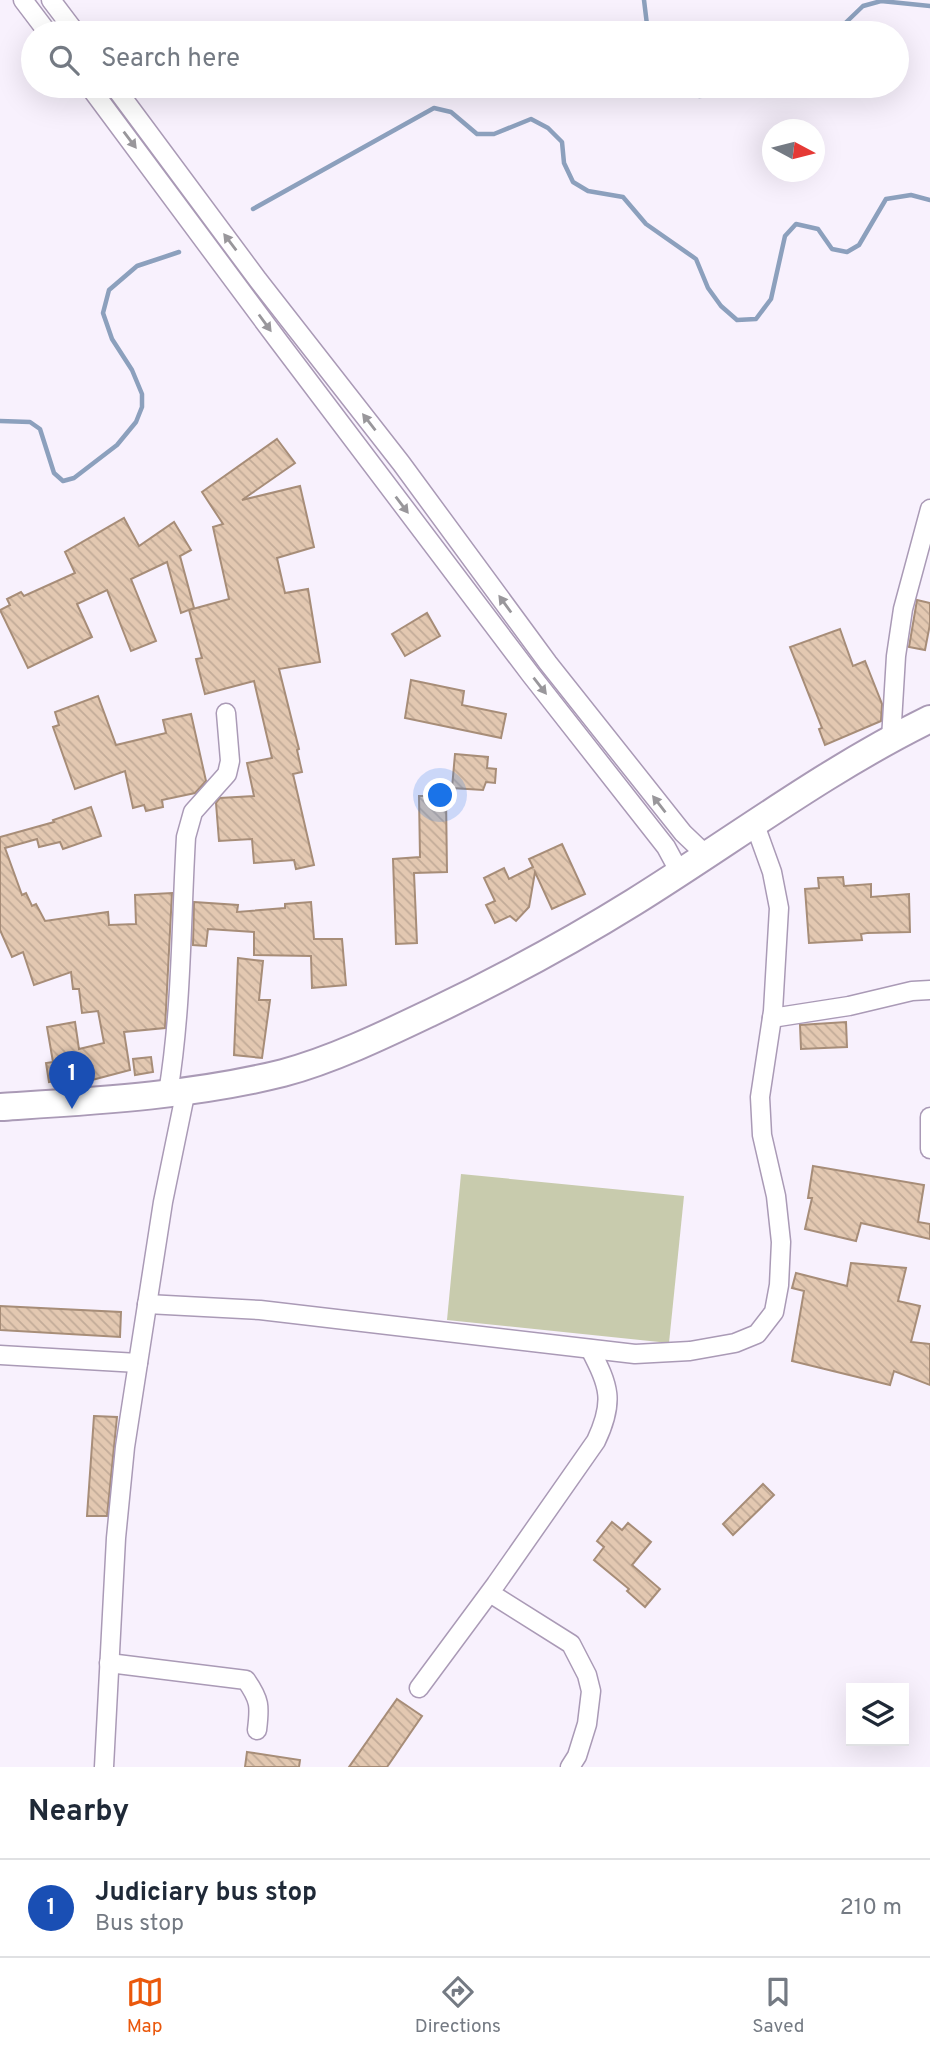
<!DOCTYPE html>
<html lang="en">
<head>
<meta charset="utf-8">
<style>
  body { margin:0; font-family:Overpass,sans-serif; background:#f2f2f3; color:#1f2937 }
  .controls { position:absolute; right:21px; bottom:21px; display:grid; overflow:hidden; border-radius:0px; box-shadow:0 7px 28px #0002 }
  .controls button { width:63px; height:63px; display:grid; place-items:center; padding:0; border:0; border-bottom:2px solid #e0e1e3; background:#fff; color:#1f2937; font:35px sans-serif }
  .compass { position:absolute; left:762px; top:119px; width:63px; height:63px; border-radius:50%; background:#fff; box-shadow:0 7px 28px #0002; rotate:97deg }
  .you { position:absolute; left:441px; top:796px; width:24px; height:24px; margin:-18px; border:5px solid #fff; border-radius:50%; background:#1a73e8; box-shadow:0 0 0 10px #1a73e833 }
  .badge { display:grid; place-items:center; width:46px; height:46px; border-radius:50%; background:#ea580c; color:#fff; font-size:23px; font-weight:700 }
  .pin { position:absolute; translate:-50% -58px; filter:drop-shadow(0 2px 4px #0008) }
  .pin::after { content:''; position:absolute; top:37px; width:24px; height:21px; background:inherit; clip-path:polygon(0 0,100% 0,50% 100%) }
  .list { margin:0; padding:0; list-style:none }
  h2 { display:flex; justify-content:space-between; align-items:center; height:91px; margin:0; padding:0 28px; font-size:30px }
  h2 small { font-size:23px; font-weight:400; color:#747a83 }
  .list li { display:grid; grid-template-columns:46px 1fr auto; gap:21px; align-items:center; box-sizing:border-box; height:98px; padding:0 28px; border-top:2px solid #e0e1e3 }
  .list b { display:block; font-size:26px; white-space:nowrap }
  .list p { margin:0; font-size:23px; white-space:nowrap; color:#747a83 }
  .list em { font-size:23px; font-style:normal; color:#747a83 }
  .icon { flex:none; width:38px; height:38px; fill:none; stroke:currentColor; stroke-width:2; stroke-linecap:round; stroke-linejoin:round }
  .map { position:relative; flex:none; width:930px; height:1767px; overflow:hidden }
  .search { position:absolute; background:#fff; box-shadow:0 7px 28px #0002; left:21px; right:21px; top:21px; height:77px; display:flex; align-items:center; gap:18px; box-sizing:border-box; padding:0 24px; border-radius:38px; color:#747a83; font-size:26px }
  .sheet { height:189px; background:#fff }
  nav { display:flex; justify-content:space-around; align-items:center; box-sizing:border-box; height:98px; border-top:2px solid #e0e1e3; background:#fff; font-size:19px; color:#747a83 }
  nav a { display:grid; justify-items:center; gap:4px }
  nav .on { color:#ea580c }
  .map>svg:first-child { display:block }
</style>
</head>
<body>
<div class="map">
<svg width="930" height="1767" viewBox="0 0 930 1767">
  <defs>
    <pattern id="building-back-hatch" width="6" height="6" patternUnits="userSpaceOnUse" patternTransform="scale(1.75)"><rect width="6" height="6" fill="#e3c8b1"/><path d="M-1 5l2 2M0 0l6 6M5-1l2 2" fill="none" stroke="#c2ab98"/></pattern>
  </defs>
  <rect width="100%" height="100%" fill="#f8f1fd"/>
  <!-- pitch -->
  <path fill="#c8cbad" d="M461 1174 684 1196 669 1343 447 1320Z"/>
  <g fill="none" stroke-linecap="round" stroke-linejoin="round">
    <!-- stream -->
    <g stroke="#8ca0bd" stroke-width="4.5">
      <path d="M644 0 648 33"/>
      <path d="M835 33 863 6 881 1 930 6"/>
      <path d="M674 86 699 96 744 92 754 86"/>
      <path d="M253 209 434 108 451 112 477 134H494L531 119 548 128 562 142 564 163 573 182 588 191 623 197 646 224 696 259 708 288 721 306 737 320 756 319 771 299 785 236 796 224 818 229 832 249 847 252 859 245 886 199 911 195 930 200"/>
      <path d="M0 421 30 422 40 429 54 473 63 481 74 478 117 445 136 422 142 407V394L132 370 112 339 103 313 109 290 137 266 179 252"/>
    </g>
  </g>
  <!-- building -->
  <g fill="url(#building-back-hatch)" stroke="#a78d78" stroke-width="2">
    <path d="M277 439 295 463 242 500 300 486 314 547 277 558 285 593 308 589 320 662 279 669 299 749 297 750 302 772 293 774 314 865 296 869 294 860 254 863 252 839 219 841 216 803 220 798 254 796 247 763 272 758 254 681 205 694 196 659 202 658 189 610 229 599 213 527 223 524 202 492Z"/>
    <path d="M124 518 139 546 174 522 191 550 180 556 194 608 181 613 167 562 131 579 156 641 131 651 107 590 77 604 92 637 28 668 0 610 10 605 7 599 21 592 24 596 75 573 65 552Z"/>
    <path d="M917 600 930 603V624L925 650 909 647Z"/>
    <path d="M427 613 440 636 405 656 392 634Z"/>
    <path d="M840 629 853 666 865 661 882 704 881 721 825 745 819 729 822 728 790 647Z"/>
    <path d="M411 680 464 691 462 705 506 714 501 738 405 718Z"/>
    <path d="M98 696 116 745 166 733 163 720 191 714 206 781 195 793 162 800 163 807 146 811 144 805 133 808 125 771 75 789 53 727 59 725 55 712Z"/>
    <path d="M455 754 488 757 487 768 496 769 495 783 486 782 483 790 452 788Z"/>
    <path d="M419 796H446L447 872 414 873 417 943 396 944 393 859 420 857Z"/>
    <path d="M91 807 101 836 63 849 60 842 39 847 37 839 5 848 22 895 26 893 32 906 36 904 45 921 108 912 109 925 136 924 135 895 172 893 165 1028 124 1032 130 1070 92 1080 89 1068 60 1076 61 1080 49 1082 46 1063 53 1062 47 1027 75 1022 79 1049 104 1043 98 1011 82 1013 79 989H73L71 972 34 985 23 952 12 957 0 930V837L54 822 53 820Z"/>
    <path d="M562 844 585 894 552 909 535 872 529 907 516 921 510 916 495 923 486 905 495 901 484 878 504 868 509 879 533 867 529 859Z"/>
    <path d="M843 877 844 886 871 884V897L909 894 910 932 867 933 861 934 862 940 809 943 805 889 819 888 818 878Z"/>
    <path d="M194 902 238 905 237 912 285 908V904L311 902 314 939H342L346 985 312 988 311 956 254 955V932L208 929 206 946 193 945Z"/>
    <path d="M238 958 263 961 259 1000H270L262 1058 234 1055Z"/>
    <path d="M846 1022 847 1047 801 1049 800 1025Z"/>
    <path d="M151 1057 153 1072 135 1075 133 1059Z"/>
    <path d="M813 1166 924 1185 918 1222 930 1224V1239L861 1223 856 1241 805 1229 812 1198H808Z"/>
    <path d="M851 1263 906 1268 898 1301 920 1306 911 1342 930 1344V1385L894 1371 890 1385 792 1361 804 1291 792 1288 796 1273 847 1286Z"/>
    <path d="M0 1306 121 1312 120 1337 0 1330Z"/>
    <path d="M94 1416 117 1417 107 1516H87Z"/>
    <path d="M763 1484 774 1495 733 1535 723 1524Z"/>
    <path d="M612 1522 622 1530 628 1523 651 1542 632 1565 660 1589 645 1607 627 1591 629 1589 594 1560 604 1547 597 1541Z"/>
    <path d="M397 1699 422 1716 387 1767H349Z"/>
    <path d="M247 1752 300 1760 299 1767H245Z"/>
  </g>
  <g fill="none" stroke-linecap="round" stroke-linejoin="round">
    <!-- minor casing -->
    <g stroke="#aa9ab6" stroke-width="21">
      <g id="minor">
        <path d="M23 0 48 33"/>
        <path d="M51 0 76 33"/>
        <path d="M89 86 277 339 531 675 666 847 679 871"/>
        <path d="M114 86 258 280 401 463 548 663 683 833 705 854"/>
        <path d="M891 739 896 656 903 609 930 509"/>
        <path d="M772 1018 849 1006 912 991 930 990"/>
        <path d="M168 1093C182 1008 181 922 186 837L193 812 227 774 230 761 226 713"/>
        <path d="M930 1117V1149"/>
        <path d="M147 1304 260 1310 635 1354 690 1351 735 1343 757 1334 774 1312 779 1285 781 1242 776 1196 762 1135 760 1097 773 1011 779 908 772 872 754 822"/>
        <path d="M0 1355 138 1363"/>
        <path d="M490 1593 571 1644 587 1675 591 1691 587 1724 577 1756 570 1767"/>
        <path d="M109 1663 246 1680C260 1700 260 1706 257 1730"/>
        <path d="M419 1688 496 1584 596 1441C615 1401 609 1386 590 1349"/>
        <path d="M104 1767 116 1538 125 1447 163 1202 186 1090"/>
      </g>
    </g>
    <!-- secondary casing -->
    <g stroke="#aa9ab6" stroke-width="30">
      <path id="secondary" d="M0 1107C94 1101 191 1096 283 1073 332 1060 384 1035 430 1013 499 980 568 943 634 902 732 841 826 770 930 719"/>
    </g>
    <!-- minor -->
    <use href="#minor" stroke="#fff" stroke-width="18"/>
    <!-- secondary -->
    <use href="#secondary" stroke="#fff" stroke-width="26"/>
  </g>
  <!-- one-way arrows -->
  <defs><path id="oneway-solid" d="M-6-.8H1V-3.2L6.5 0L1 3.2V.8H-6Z" transform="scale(1.75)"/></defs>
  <g fill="#99979b">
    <use href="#oneway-solid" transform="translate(130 140) rotate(53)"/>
    <use href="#oneway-solid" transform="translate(230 242) rotate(-127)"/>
    <use href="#oneway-solid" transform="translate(265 323) rotate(54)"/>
    <use href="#oneway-solid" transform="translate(369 422) rotate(-128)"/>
    <use href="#oneway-solid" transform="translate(402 505) rotate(53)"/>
    <use href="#oneway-solid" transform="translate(505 604) rotate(-126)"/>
    <use href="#oneway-solid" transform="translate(540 686) rotate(52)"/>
    <use href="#oneway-solid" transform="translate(659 804) rotate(-128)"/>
  </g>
</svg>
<div class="controls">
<button><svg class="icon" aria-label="layers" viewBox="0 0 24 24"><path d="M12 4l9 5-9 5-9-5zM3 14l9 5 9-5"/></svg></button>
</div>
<svg class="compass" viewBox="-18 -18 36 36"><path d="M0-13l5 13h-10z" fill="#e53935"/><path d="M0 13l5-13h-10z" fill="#747a83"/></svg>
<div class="you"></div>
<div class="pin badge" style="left:72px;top:1109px;background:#1a4fb4">1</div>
<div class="search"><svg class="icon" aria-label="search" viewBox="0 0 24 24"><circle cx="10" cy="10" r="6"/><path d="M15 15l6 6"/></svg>Search here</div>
</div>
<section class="sheet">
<h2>Nearby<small></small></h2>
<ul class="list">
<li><span class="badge" style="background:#1a4fb4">1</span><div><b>Judiciary bus stop</b><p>Bus stop</p></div><em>210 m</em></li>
</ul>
</section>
<nav>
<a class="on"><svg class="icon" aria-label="map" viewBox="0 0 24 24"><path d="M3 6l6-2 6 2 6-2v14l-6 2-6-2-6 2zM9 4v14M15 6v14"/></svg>Map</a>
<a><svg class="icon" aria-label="directions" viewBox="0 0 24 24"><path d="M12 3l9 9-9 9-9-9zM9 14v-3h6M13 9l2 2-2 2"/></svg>Directions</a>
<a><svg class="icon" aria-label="saved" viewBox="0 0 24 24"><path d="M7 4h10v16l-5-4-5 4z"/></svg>Saved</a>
</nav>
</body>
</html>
